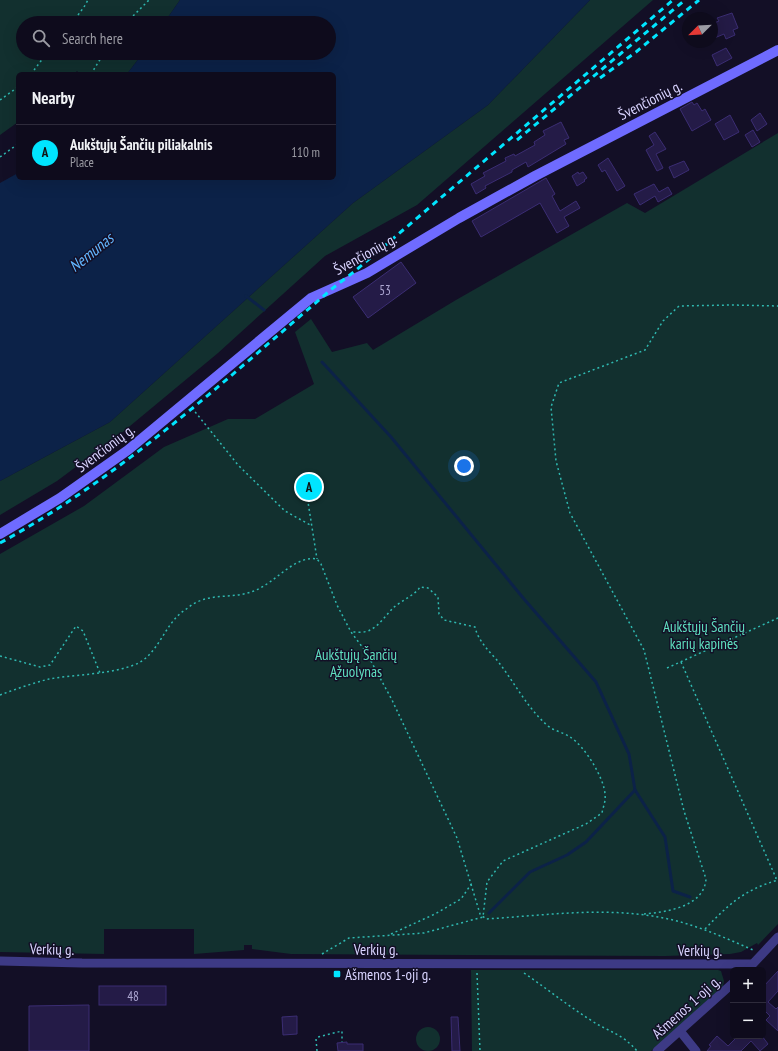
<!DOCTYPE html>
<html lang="en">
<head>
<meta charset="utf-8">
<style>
  body { margin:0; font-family:"PT Sans Narrow",sans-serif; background:#171425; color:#f1f3f6 }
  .controls { position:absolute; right:12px; bottom:12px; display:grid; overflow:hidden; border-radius:6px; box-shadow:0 4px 16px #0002 }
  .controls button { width:36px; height:36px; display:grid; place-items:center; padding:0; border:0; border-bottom:1px solid #2e2b3b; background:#0e0b1c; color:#f1f3f6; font:20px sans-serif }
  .compass { position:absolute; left:682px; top:12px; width:36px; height:36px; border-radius:50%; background:#0e0b1c; box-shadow:0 4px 16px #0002; rotate:246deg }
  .you { position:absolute; left:464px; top:466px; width:14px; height:14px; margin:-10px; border:3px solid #fff; border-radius:50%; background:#1a73e8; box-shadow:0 0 0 6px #1a73e833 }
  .badge { display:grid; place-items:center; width:26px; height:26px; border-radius:50%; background:#00e5ff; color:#111; font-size:13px; font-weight:700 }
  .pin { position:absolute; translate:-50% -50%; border:2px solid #fff; box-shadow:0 1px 4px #0006 }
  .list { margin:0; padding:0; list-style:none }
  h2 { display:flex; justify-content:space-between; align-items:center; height:52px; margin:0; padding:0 16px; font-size:17px }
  h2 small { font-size:13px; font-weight:400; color:#9b9ba3 }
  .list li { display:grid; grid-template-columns:26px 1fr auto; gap:12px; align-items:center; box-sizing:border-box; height:56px; padding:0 16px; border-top:1px solid #2e2b3b }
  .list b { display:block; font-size:15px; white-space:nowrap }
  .list p { margin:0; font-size:13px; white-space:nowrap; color:#9b9ba3 }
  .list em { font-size:13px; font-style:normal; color:#9b9ba3 }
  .icon { flex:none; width:22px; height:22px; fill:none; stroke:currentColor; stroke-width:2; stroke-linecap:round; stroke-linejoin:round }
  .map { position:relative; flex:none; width:778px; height:1051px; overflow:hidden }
  .search { position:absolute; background:#0e0b1c; box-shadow:0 4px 16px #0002; left:16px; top:16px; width:320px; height:44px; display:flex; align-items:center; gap:10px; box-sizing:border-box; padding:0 14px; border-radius:22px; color:#9b9ba3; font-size:15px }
  .panel { position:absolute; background:#0e0b1c; box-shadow:0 4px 16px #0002; left:16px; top:72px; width:320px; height:108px; border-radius:6px }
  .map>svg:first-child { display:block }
</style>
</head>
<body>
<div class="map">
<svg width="778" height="1051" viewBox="0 0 778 1051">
  <rect width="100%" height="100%" fill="#130f26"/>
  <!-- green -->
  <g fill="#12302f">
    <path d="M0 0H180L164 23H23V53H143L127 74H80L77 71 74 74H18V122L0 135Z"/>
    <path d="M590 0H653L417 205 325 256 218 353 124 431 57 481 0 515V481L110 422 353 203 488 105Z"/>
    <path d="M778 133V924L758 945 757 943 741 952 730 954 665 956 291 954 252 949V945H244V950L194 954V929H104V954L0 952V554L84 506 164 447 228 419H255L314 384 295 332 311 319 332 352 367 343 373 350 456 300 627 203 645 213Z"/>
    <path d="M471 970H718L721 971 724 981 723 986 651 1051H472Z"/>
    <circle cx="428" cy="1039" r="12"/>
  </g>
  <!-- water -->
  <path fill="#0c2248" d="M180 0H590L488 105 353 203 110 422 0 481V183L18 173V178H334V74H127L143 53H329V23H164Z"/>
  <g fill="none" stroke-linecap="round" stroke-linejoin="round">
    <!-- stream -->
    <g stroke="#0c2248" stroke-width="3">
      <path d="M246 296 264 310"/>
      <path d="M322 362 391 437 524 599 596 682 629 754 635 790 665 837 673 891 690 897"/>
      <path d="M489 913 530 872 567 855 586 842 635 790"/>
    </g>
  </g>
  <!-- building -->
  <g fill="#241b47" stroke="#3b2d73">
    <path d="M732 13 738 28 733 30 735 35 726 39 724 34 712 39V24L719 21 717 18Z"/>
    <path d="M726 48 732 58 717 66 712 55Z"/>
    <path d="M692 102 694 105 697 103 702 111 705 109 711 120 692 131 680 109Z"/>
    <path d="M760 113 767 124 757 131 751 120Z"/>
    <path d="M730 115 739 132 724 140 715 124Z"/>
    <path d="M561 122 569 138 564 140 566 144 528 167 526 162 512 170V172L485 186 486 188 476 194 471 184 485 176 483 173 506 161 505 158 514 154 515 156 535 145 534 142 545 135 543 131Z"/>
    <path d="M753 130 760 142 752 147 745 135Z"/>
    <path d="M655 132 666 149 656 154 663 168 657 171 646 150 654 145 649 136Z"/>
    <path d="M608 158 625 186 617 191 605 170 602 172 598 165Z"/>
    <path d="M684 161 689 170 674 178 669 167Z"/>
    <path d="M578 172 579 174 583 172 587 178 584 180 585 181 577 186 572 176Z"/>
    <path d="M546 178 555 194 552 196 560 211 576 201 580 208 564 217 569 226 557 233 540 203 481 237 472 221Z"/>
    <path d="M654 184 659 192 668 187 672 194 658 202 655 196 640 205 634 194Z"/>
    <path d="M401 262 416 283 368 318 353 297Z"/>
    <path d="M778 971V991L768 1002 776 1009 778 1007V1031L766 1020 770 1016 763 1009V987Z"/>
    <rect x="99" y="986" width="67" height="19"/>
    <path d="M89 1005V1051H29V1006Z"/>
    <path d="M297 1016V1034L283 1035 282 1017Z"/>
    <path d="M451 1017H458L460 1051H452Z"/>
    <path d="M717 1036 728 1046 738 1036H762L768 1044 760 1051 751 1041 741 1051H707L711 1046 709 1045Z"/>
    <path d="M347 1042V1044H363V1051H338L337 1043Z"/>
  </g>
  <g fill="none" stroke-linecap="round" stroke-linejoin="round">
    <!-- path -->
    <g stroke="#2fb8b0" stroke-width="1.5" stroke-dasharray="2 3" stroke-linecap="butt">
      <path d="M72 23 84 7 88 0"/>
      <path d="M126 23 149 0"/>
      <path d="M31 74 47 53"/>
      <path d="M91 74 104 53"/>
      <path d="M0 100 18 87"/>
      <path d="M0 157 18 144"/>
      <path d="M192 408 238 465 285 511 312 526"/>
      <path d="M312 495 308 502 317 559"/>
      <path d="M0 656 40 667 50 665 76 626 83 631 100 673"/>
      <path d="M681 662 776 878 775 881"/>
      <path d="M667 668 778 618"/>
      <path d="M0 695C16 689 33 683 49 679 77 674 107 675 134 665 158 656 163 627 182 612 187 609 192 604 197 602 216 593 237 599 256 590 276 582 295 555 317 559L321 564 337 605 351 632 366 652 392 700 457 838 480 914 486 919C550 915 614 905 677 921 703 928 728 939 753 950"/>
      <path d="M644 914C666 912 704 907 706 879L684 811 644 650 570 513 556 461 551 407 559 383 645 350 663 321 679 306 732 305 778 306"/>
      <path d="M705 929C729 904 744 890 778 880"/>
      <path d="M391 934 435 914 461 899 472 883"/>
      <path d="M322 954 349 938 424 933 483 917 487 882 503 861 586 824 602 813C603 807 606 801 605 795 605 779 584 745 570 737 563 732 554 731 548 726 526 707 514 681 496 659 487 649 478 640 475 627L444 620 439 614 438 597 428 588 420 587C415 595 401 601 393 608 386 615 379 626 370 630 365 633 357 632 351 632"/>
      <path d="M477 973 480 1051"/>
      <path d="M524 973C546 988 567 1005 589 1019 606 1031 622 1033 637 1051"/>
      <path d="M317 1051 316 1039 318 1037 342 1031V1042"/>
    </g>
    <!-- street -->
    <g stroke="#3d3a85" stroke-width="9">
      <path d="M0 961 82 963 752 964"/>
      <path d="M749 968 778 937"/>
      <path d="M680 1031 696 1051"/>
      <path d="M657 1051 733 983"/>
    </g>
    <!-- secondary -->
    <path stroke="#6f6bff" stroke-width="10" d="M0 534 60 498 128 450 311 298 367 273 459 218 535 176 778 50"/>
    <!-- rail -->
    <g stroke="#00e5ff" stroke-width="3" stroke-dasharray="6 5" stroke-linecap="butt">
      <path d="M600 78 636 52 699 0"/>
      <path d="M517 140 685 0"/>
      <path d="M0 543C124 475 226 379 333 288L355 271 673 0"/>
    </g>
  </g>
  <!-- markers -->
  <rect fill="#00e5ff" stroke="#130f26" stroke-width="1.5" x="333" y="970" width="8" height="8" rx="2"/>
  <g text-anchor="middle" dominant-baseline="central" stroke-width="3" stroke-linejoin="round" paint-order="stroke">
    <!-- number labels -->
    <g font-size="13" fill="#aca6d1">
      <text x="385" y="290">53</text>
      <text x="133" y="996">48</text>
    </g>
    <!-- street labels -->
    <g font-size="15" fill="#d9d4ff" stroke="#130f26">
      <text transform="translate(650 100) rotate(-27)">Švenčionių g.</text>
      <text transform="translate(365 254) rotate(-29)">Švenčionių g.</text>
      <text transform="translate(105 448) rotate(-37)">Švenčionių g.</text>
      <text transform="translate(52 949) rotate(1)">Verkių g.</text>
      <text x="376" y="949">Verkių g.</text>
      <text x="700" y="950">Verkių g.</text>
      <text transform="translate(686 1007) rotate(-42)">Ašmenos 1-oji g.</text>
    </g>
    <!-- park labels -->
    <g font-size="15" fill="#5fe0c0" stroke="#130f26">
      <text x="704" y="626">Aukštųjų Šančių<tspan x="704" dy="17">karių kapinės</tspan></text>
      <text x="356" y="654">Aukštųjų Šančių<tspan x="356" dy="17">Ąžuolynas</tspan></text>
    </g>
    <!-- poi labels -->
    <g font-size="15" fill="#d9d4ff" stroke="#130f26" text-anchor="start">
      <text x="345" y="974">Ašmenos 1-oji g.</text>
    </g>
    <!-- water labels -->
    <g font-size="16" font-style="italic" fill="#62b6ff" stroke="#130f26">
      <text transform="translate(91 252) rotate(-39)">Nemunas</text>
    </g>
  </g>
</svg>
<div class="controls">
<button>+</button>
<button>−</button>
</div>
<svg class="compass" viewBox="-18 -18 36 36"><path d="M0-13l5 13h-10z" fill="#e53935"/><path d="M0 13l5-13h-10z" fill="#9b9ba3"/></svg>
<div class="you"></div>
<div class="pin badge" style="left:309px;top:487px">A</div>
<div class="search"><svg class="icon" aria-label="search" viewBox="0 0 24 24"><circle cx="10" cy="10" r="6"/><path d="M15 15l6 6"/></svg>Search here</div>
<section class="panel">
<h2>Nearby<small></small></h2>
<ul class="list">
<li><span class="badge">A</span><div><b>Aukštųjų Šančių piliakalnis</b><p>Place</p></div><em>110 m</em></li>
</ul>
</section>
</div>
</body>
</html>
